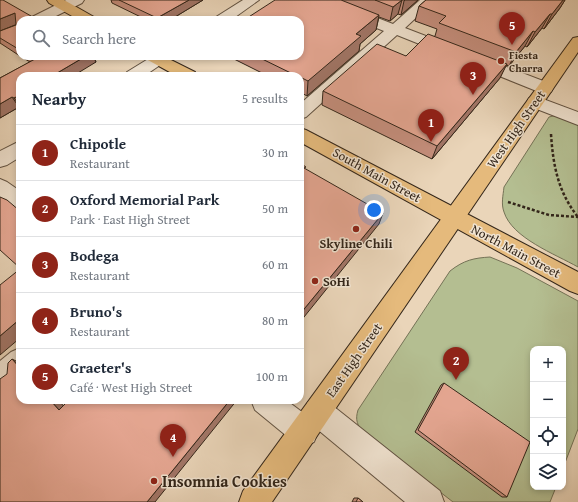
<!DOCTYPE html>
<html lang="en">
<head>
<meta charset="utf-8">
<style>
  body { margin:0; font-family:"Gentium Book Plus",serif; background:#f2f2f3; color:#1f2937 }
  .controls { position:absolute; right:12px; bottom:12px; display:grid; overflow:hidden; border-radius:8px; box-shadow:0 2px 6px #0003 }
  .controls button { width:36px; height:36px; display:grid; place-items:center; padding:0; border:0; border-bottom:1px solid #e0e1e3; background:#fff; color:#1f2937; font:20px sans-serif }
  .you { position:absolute; left:374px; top:210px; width:14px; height:14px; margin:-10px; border:3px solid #fff; border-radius:50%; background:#1a73e8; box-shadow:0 0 0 6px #1a73e833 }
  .badge { display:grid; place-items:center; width:26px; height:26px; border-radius:50%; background:#8f2418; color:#fff; font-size:13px; font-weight:700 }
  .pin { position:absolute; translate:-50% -33px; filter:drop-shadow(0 1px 2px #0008) }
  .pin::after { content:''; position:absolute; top:21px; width:14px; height:12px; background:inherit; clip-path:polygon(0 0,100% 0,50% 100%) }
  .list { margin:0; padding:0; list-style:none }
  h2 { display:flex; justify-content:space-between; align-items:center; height:52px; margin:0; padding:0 16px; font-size:17px }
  h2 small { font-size:13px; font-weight:400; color:#747a83 }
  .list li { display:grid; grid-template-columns:26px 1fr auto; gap:12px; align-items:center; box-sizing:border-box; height:56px; padding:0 16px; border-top:1px solid #e0e1e3 }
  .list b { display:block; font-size:15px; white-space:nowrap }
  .list p { margin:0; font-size:13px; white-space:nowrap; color:#747a83 }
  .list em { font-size:13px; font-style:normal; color:#747a83 }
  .icon { flex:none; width:22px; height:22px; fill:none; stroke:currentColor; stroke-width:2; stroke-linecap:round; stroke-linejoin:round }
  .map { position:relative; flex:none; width:578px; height:502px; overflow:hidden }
  .search { position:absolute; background:#fff; box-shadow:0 2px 6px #0003; left:16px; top:16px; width:288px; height:44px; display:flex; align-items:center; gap:10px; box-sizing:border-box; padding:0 14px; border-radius:12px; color:#747a83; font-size:15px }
  .panel { position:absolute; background:#fff; box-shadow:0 2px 6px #0003; left:16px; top:72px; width:288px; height:332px; border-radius:12px }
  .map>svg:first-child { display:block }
</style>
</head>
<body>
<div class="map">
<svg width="578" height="502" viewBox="0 0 578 502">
  <rect width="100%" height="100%" fill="#ead5b9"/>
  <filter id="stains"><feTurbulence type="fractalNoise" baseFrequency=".005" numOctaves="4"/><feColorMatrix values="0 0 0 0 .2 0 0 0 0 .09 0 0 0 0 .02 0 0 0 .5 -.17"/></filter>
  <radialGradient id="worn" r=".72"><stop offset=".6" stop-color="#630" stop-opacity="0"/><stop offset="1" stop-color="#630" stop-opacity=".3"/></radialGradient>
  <!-- green -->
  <g fill="#b4be91" stroke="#747256">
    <path d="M553 116H558L578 124V267C555 254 512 238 504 212 501 204 503 196 504 187L549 117Z"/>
    <path d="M490 257 517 268 578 301V429L563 468V349H533V487H556L550 502H453L364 433C357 425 355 420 358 410L450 271C464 260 474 258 490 257Z"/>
  </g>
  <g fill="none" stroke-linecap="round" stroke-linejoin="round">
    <!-- minor casing -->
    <g stroke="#615242" stroke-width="2">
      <g id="minor">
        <path d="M66 0H84L82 3 48 20H30L32 17Z"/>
        <path d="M243 0H259L231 20H214L216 17Z"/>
        <path d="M312 0H331L393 24 420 0H435L405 28 551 84 553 88 551 92 545 93 539 92 397 35 306 117 300 119V104L384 31 314 3Z"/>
        <path d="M153 56H172L169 59 144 76H125L127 72Z"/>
        <path d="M535 96 578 112V125L529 106 527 102 529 98Z"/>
        <path d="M20 141V157L7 165 0 167V151Z"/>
        <path d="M0 179 7 182 20 191V210L13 208 0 198Z"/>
        <path d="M20 348V378L9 387 0 391V361L11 352Z"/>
        <path d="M318 398 328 402 440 491 444 502H405L317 429 318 432 314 442 304 446 294 442 255 410 251 400H286L306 415 304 412 308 402Z"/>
      </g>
    </g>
    <!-- major casing -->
    <g stroke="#33261a" stroke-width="2">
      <g id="major">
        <path d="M47 0H64L94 17 96 20H79L49 3Z"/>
        <path d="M143 56H163L195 72 197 76H177L146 59Z"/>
        <path d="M300 128 306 130 578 272V294L570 291 300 142Z"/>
      </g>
    </g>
    <!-- highway casing -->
    <g stroke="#33261a" stroke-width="2">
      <path id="highway" d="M578 37V52L272 502H239L243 491 573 38Z"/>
    </g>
    <!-- path -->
    <g stroke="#33261a" stroke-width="2.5" stroke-dasharray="3 2" stroke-linecap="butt">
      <path d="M551 134C553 165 558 192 578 217"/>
      <path d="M508 202 549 215 578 217"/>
    </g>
    <!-- minor -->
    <use href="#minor" fill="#f1e4d2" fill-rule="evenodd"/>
    <!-- major -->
    <use href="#major" fill="#e5ba7c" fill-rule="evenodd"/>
    <!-- highway -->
    <use href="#highway" fill="#e5ba7c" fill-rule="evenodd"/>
  </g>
  <!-- wall -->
  <g fill="#c7907f" stroke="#33261a">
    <path d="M0 0 20 20V56L0 43V31L16 25 0 31Z"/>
    <path d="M111 0H203L170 20H147L112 3Z"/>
    <path d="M275 0H418L401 15 398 14 390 21 379 17 376 30 360 44 359 51 307 96 300 92V76H268L228 56H300Z"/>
    <path d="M426 0H565L560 8 544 29 542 28 527 47 525 46 509 66 506 65 500 78 432 159 322 105 323 91 406 56 435 36 437 29 415 21 419 6Z"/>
    <path d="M20 56H93L96 62 20 76V107H19L0 118V78L30 62Z"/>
    <path d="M444 383 507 497H502L415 432 441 385Z"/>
    <path d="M354 498H358L363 502H352Z"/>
  </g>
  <!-- shaded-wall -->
  <g fill="#a27668" stroke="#33261a">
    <path d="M189 0H203L170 20H158L157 18Z"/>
    <path d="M402 0 398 14 390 21 393 7Z"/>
    <path d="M405 0H418L401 15 404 1Z"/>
    <path d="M563 0H565L560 8 544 29 552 14Z"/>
    <path d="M15 13 20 23 0 31V19Z"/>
    <path d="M550 14 542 28 527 47 535 32Z"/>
    <path d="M379 15 376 30 360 44 359 51 307 96 308 81 356 34Z"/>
    <path d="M533 31 525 46 509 66 516 52Z"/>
    <path d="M86 56H93L96 62 73 76H52Z"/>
    <path d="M507 64 500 78 432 159 437 146Z"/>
    <path d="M20 95V106L14 98Z"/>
    <path d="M12 97 19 107 0 118V104Z"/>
    <path d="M383 213 379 224 300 322V314Z"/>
    <path d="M20 319V338L0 355V336Z"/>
    <path d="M12 359 20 363V368Z"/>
    <path d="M50 400H58L71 414 59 410Z"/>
    <path d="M230 400H237L155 502H147Z"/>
  </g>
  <!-- building -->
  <g fill="#e7a894" stroke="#33261a">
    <path d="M0 0H3L38 20H20V50L0 38V31L16 25 15 13 0 19Z"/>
    <path d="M119 0H189L157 18Z"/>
    <path d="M275 0H341L379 15 356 34 361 36 308 81 300 77V76H297L256 56H300V20H244Z"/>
    <path d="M375 0H402L393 7Z"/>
    <path d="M426 0H563L552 14H550L535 32 533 31 516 52 439 23 446 16 419 6Z"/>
    <path d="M428 34 507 64 437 146 323 91 377 44 406 56Z"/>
    <path d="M30 56H86L52 76H20V95L14 98 12 97 0 104V78L35 59Z"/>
    <path d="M300 163 306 167 304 168 383 213 300 314Z"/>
    <path d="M0 197 7 200 20 211V268L0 250Z"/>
    <path d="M20 269V319L0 336V285Z"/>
    <path d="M12 359 20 368V400H50L59 410 69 400H230L147 502H0V379L7 374 8 363Z"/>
    <path d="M444 383 530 442 507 497 418 430Z"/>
    <path d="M358 498 363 502H356Z"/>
  </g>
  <!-- markers -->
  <g fill="#8f2418" stroke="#f1e4d2" stroke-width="1.5">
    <circle cx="501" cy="61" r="4"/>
    <circle cx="356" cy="229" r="4"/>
    <circle cx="315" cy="281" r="4"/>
    <circle cx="154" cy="481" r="4"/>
  </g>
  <g text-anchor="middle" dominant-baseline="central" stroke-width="3" stroke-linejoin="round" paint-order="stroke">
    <!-- far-poi labels -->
    <g font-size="11" font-weight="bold" fill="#33261a" stroke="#f1e4d2" text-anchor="start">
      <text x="509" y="55">Fiesta<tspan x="509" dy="13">Charra</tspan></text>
    </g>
    <!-- street labels -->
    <g font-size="13" fill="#33261a" stroke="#f1e4d2">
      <text transform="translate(516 129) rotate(-55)">West High Street</text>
      <text transform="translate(377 175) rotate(29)">South Main Street</text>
      <text transform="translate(516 251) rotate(28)">North Main Street</text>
      <text transform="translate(354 360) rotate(-55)">East High Street</text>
    </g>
    <!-- poi labels -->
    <g font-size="13" font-weight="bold" fill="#33261a" stroke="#f1e4d2">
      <text x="356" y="243">Skyline Chili</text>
      <text x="323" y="281" text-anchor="start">SoHi</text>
    </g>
    <!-- near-poi labels -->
    <g font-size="16" font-weight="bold" fill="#33261a" stroke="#f1e4d2" text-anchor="start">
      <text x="162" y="481">Insomnia Cookies</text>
    </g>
  </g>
  <rect width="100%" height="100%" filter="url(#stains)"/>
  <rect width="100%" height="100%" fill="url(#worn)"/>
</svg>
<div class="controls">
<button>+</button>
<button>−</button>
<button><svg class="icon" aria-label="locate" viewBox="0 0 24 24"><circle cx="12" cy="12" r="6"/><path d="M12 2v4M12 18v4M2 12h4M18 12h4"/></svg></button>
<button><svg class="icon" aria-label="layers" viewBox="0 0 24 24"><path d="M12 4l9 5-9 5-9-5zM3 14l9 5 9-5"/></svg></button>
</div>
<div class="you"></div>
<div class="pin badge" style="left:431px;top:142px">1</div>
<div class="pin badge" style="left:456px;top:380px">2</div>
<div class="pin badge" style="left:473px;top:95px">3</div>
<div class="pin badge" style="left:173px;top:457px">4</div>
<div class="pin badge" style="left:512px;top:45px">5</div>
<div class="search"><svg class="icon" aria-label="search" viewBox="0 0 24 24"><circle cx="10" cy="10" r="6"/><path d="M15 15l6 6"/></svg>Search here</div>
<section class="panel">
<h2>Nearby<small>5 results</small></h2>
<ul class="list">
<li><span class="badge">1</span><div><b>Chipotle</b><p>Restaurant</p></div><em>30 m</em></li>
<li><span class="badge">2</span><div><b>Oxford Memorial Park</b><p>Park · East High Street</p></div><em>50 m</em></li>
<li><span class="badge">3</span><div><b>Bodega</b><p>Restaurant</p></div><em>60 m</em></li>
<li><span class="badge">4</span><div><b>Bruno's</b><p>Restaurant</p></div><em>80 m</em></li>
<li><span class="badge">5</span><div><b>Graeter's</b><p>Café · West High Street</p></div><em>100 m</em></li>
</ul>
</section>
</div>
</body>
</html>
